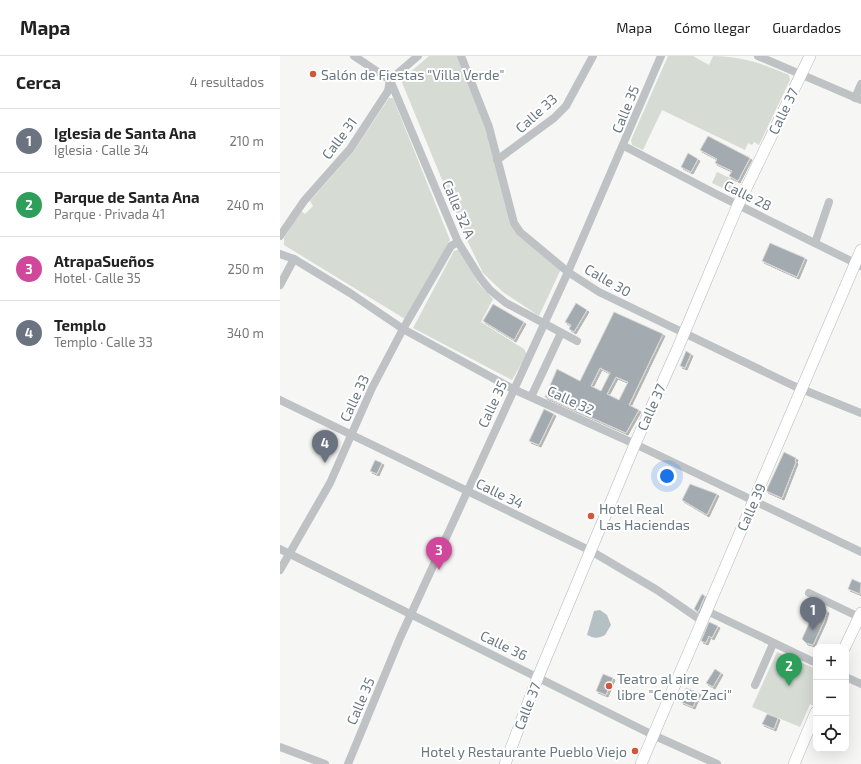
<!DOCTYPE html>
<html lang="es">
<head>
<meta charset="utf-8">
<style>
  body { margin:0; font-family:"Exo 2",sans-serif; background:#f2f2f2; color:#222 }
  .controls { position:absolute; right:12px; bottom:12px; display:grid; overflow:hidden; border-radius:8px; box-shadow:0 4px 16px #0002 }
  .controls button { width:36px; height:36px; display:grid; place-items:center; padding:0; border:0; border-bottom:1px solid #e0e0e0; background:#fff; color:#222; font:20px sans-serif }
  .you { position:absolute; left:387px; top:420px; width:14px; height:14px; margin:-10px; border:3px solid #fff; border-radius:50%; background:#1a73e8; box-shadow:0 0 0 6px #1a73e833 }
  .badge { display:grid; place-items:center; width:26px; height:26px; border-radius:50%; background:#111827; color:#fff; font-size:13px; font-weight:700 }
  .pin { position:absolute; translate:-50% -33px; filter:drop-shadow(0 1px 2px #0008) }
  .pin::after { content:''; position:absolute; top:21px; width:14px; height:12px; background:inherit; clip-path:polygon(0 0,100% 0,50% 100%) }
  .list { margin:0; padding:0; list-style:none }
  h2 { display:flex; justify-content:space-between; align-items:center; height:52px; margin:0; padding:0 16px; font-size:17px }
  h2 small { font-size:13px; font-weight:400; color:#767676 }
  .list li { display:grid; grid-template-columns:26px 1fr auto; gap:12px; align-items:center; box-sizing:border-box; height:64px; padding:0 16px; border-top:1px solid #e0e0e0 }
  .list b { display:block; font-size:15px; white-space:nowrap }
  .list p { margin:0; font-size:13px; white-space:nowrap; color:#767676 }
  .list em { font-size:13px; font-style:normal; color:#767676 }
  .icon { flex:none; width:22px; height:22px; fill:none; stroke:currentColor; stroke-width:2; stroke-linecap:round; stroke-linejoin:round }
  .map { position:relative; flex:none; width:581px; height:708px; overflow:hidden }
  header { display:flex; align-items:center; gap:24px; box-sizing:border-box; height:56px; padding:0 20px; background:#fff; border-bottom:1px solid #e0e0e0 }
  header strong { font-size:19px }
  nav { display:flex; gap:22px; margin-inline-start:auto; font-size:14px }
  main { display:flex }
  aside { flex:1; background:#fff }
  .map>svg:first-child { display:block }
</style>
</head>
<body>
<header>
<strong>Mapa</strong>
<nav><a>Mapa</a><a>Cómo llegar</a><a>Guardados</a></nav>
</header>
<main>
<aside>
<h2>Cerca<small>4 resultados</small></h2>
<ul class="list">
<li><span class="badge" style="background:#6b7280">1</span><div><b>Iglesia de Santa Ana</b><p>Iglesia · Calle 34</p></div><em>210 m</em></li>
<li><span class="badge" style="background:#2e9e5b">2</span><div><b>Parque de Santa Ana</b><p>Parque · Privada 41</p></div><em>240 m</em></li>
<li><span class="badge" style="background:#d1479c">3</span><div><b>AtrapaSueños</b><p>Hotel · Calle 35</p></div><em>250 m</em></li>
<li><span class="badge" style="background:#6b7280">4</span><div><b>Templo</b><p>Templo · Calle 33</p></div><em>340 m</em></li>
</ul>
</aside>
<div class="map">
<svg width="581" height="708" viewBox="0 0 581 708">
  <defs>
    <filter id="shadow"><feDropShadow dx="2" dy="2" stdDeviation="0" flood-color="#0004"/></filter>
  </defs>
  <rect width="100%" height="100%" fill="#f6f6f4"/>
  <!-- green -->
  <g fill="#d6dbd4">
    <path d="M149 0H179L210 76 231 167 281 213 259 260 223 236 203 217 186 182 121 24Z"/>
    <path d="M388 0H413L429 9 433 0C460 0 484 8 509 19L510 24 479 89 474 86 472 89 468 87 465 94 382 54 363 94 352 89 351 84Z"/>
    <path d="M109 42H113L170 184 125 263 4 189V182L21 155 25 158 33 150 30 145 73 96Z"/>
    <path d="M437 116 456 125 451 136 432 127Z"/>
    <path d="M180 193 198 227 213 243 201 266 244 293 247 298 232 324 133 272 174 195Z"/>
    <path d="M497 596 536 613V646L534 650 530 648 520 671 472 651Z"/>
  </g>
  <!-- water -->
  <path fill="#b5c0c4" d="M320 554 327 559 331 569 325 579C318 583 313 582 307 579L314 555Z"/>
  <!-- building -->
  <g fill="#a4abb0" stroke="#d8d8d6" fill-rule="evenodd" filter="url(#shadow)">
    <path d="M428 80 470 102 458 125 449 120 452 115 435 107 437 103 420 94Z"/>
    <path d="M408 97 418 103 411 116 401 111Z"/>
    <path d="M490 187 525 202 517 221 482 205Z"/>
    <path d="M296 247 307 254 294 276 289 273 291 269 285 266Z"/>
    <path d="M213 248 244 266 234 284 203 265Z"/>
    <path d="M334 256 383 278 349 349 359 354 346 377 265 341 277 313 300 325ZM320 312 330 317 321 335 311 330ZM336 321 348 326 339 344 327 338Z"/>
    <path d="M406 295 411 298 405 312 400 310Z"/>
    <path d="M264 353 274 358 259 389 249 385Z"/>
    <path d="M504 396 516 402 515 405 516 406 502 442 486 435Z"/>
    <path d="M95 404 102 407 97 418 90 415Z"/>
    <path d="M410 428 437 438 427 459 402 444Z"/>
    <path d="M572 523 581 527 580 538 568 533Z"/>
    <path d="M422 538 425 540 418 556 414 553Z"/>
    <path d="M534 547 547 555 544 565 533 589 526 587 522 583 533 558 529 557Z"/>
    <path d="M429 566 438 570 432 582 429 580 426 587 421 585Z"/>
    <path d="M435 613 441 617 433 631 426 627Z"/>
    <path d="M323 618 333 622 326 639 316 635Z"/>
    <path d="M406 632 419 637 413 651 401 646Z"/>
    <path d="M487 658 498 662 494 673 482 668Z"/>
  </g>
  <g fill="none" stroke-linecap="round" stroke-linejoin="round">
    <!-- secondary casing -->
    <g stroke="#b1b6b9" stroke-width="12">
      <g id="secondary">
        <path d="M565 591 581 557"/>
        <path d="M225 708 258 621 355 388 397 294 458 149 530 0"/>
        <path d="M361 708 581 194"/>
        <path d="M514 708 536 656"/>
      </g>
    </g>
    <!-- street -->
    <g stroke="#bec2c5" stroke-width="8">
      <path d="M74 0 110 24 178 186 201 223 210 234 226 247 297 285"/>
      <path d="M181 0 209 71 234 167 240 176 288 216 319 236 514 330 581 357"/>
      <path d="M478 0 581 44"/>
      <path d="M575 42 581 28"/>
      <path d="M344 90 436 138 581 210"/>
      <path d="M217 104 274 62 286 50 313 0"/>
      <path d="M0 180 24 145 70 93 108 35 110 24 138 0"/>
      <path d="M535 187 549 146"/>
      <path d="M0 198 14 203 70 237 123 273 233 333 355 388 581 496"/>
      <path d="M0 229 14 203"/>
      <path d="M251 341 281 277"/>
      <path d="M0 344 311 495 377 534 422 565"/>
      <path d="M0 493 373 679 437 708"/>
      <path d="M0 514 50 427 92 332 123 273 171 190 178 186"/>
      <path d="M529 537 579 561"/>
      <path d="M427 555 536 607"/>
      <path d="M566 621 581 628"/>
      <path d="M475 629 493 588"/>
      <path d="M0 691 45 708"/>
      <path d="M68 708 120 582 288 216 381 0"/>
    </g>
    <!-- secondary -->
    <use href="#secondary" stroke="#fff" stroke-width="11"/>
  </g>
  <!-- markers -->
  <g fill="#cf583b" stroke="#fff" stroke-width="1.5">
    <circle cx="33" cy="18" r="4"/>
    <circle cx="311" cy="460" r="4"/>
    <circle cx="329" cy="630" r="4"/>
    <circle cx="355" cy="695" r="4"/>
  </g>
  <g text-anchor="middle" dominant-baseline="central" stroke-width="4" stroke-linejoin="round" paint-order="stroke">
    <!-- poi labels -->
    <g font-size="14" fill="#697881" stroke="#fff" text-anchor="start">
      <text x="41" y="18">Salón de Fiestas "Villa Verde"</text>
      <text x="319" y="452">Hotel Real<tspan x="319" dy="16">Las Haciendas</tspan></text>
      <text x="337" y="622">Teatro al aire<tspan x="337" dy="16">libre "Cenote Zaci"</tspan></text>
      <text x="347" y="695" text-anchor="end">Hotel y Restaurante Pueblo Viejo</text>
    </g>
    <!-- street labels -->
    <g font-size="14" fill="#697881" stroke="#fff">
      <text transform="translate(345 53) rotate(-68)">Calle 35</text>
      <text transform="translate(503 55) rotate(-64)">Calle 37</text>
      <text transform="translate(256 57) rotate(-42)">Calle 33</text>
      <text transform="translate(59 82) rotate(-53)">Calle 31</text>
      <text transform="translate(468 139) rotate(26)">Calle 28</text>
      <text transform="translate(179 153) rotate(67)">Calle 32 A</text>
      <text transform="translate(328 224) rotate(30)">Calle 30</text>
      <text transform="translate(74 342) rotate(-65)">Calle 33</text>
      <text transform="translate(291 344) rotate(25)">Calle 32</text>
      <text transform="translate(212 348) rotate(-65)">Calle 35</text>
      <text transform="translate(371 351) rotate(-66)">Calle 37</text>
      <text transform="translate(220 437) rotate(26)">Calle 34</text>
      <text transform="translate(471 451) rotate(-66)">Calle 39</text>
      <text transform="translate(224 589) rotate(26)">Calle 36</text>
      <text transform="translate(80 645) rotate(-67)">Calle 35</text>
      <text transform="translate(247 650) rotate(-69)">Calle 37</text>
    </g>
  </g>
</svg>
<div class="controls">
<button>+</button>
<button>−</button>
<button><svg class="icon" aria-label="locate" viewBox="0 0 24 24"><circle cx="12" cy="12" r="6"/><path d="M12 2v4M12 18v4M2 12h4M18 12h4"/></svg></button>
</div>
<div class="you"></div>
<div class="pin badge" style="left:533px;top:574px;background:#6b7280">1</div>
<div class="pin badge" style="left:509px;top:630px;background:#2e9e5b">2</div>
<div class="pin badge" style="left:159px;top:514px;background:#d1479c">3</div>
<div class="pin badge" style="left:45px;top:407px;background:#6b7280">4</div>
</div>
</main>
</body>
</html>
